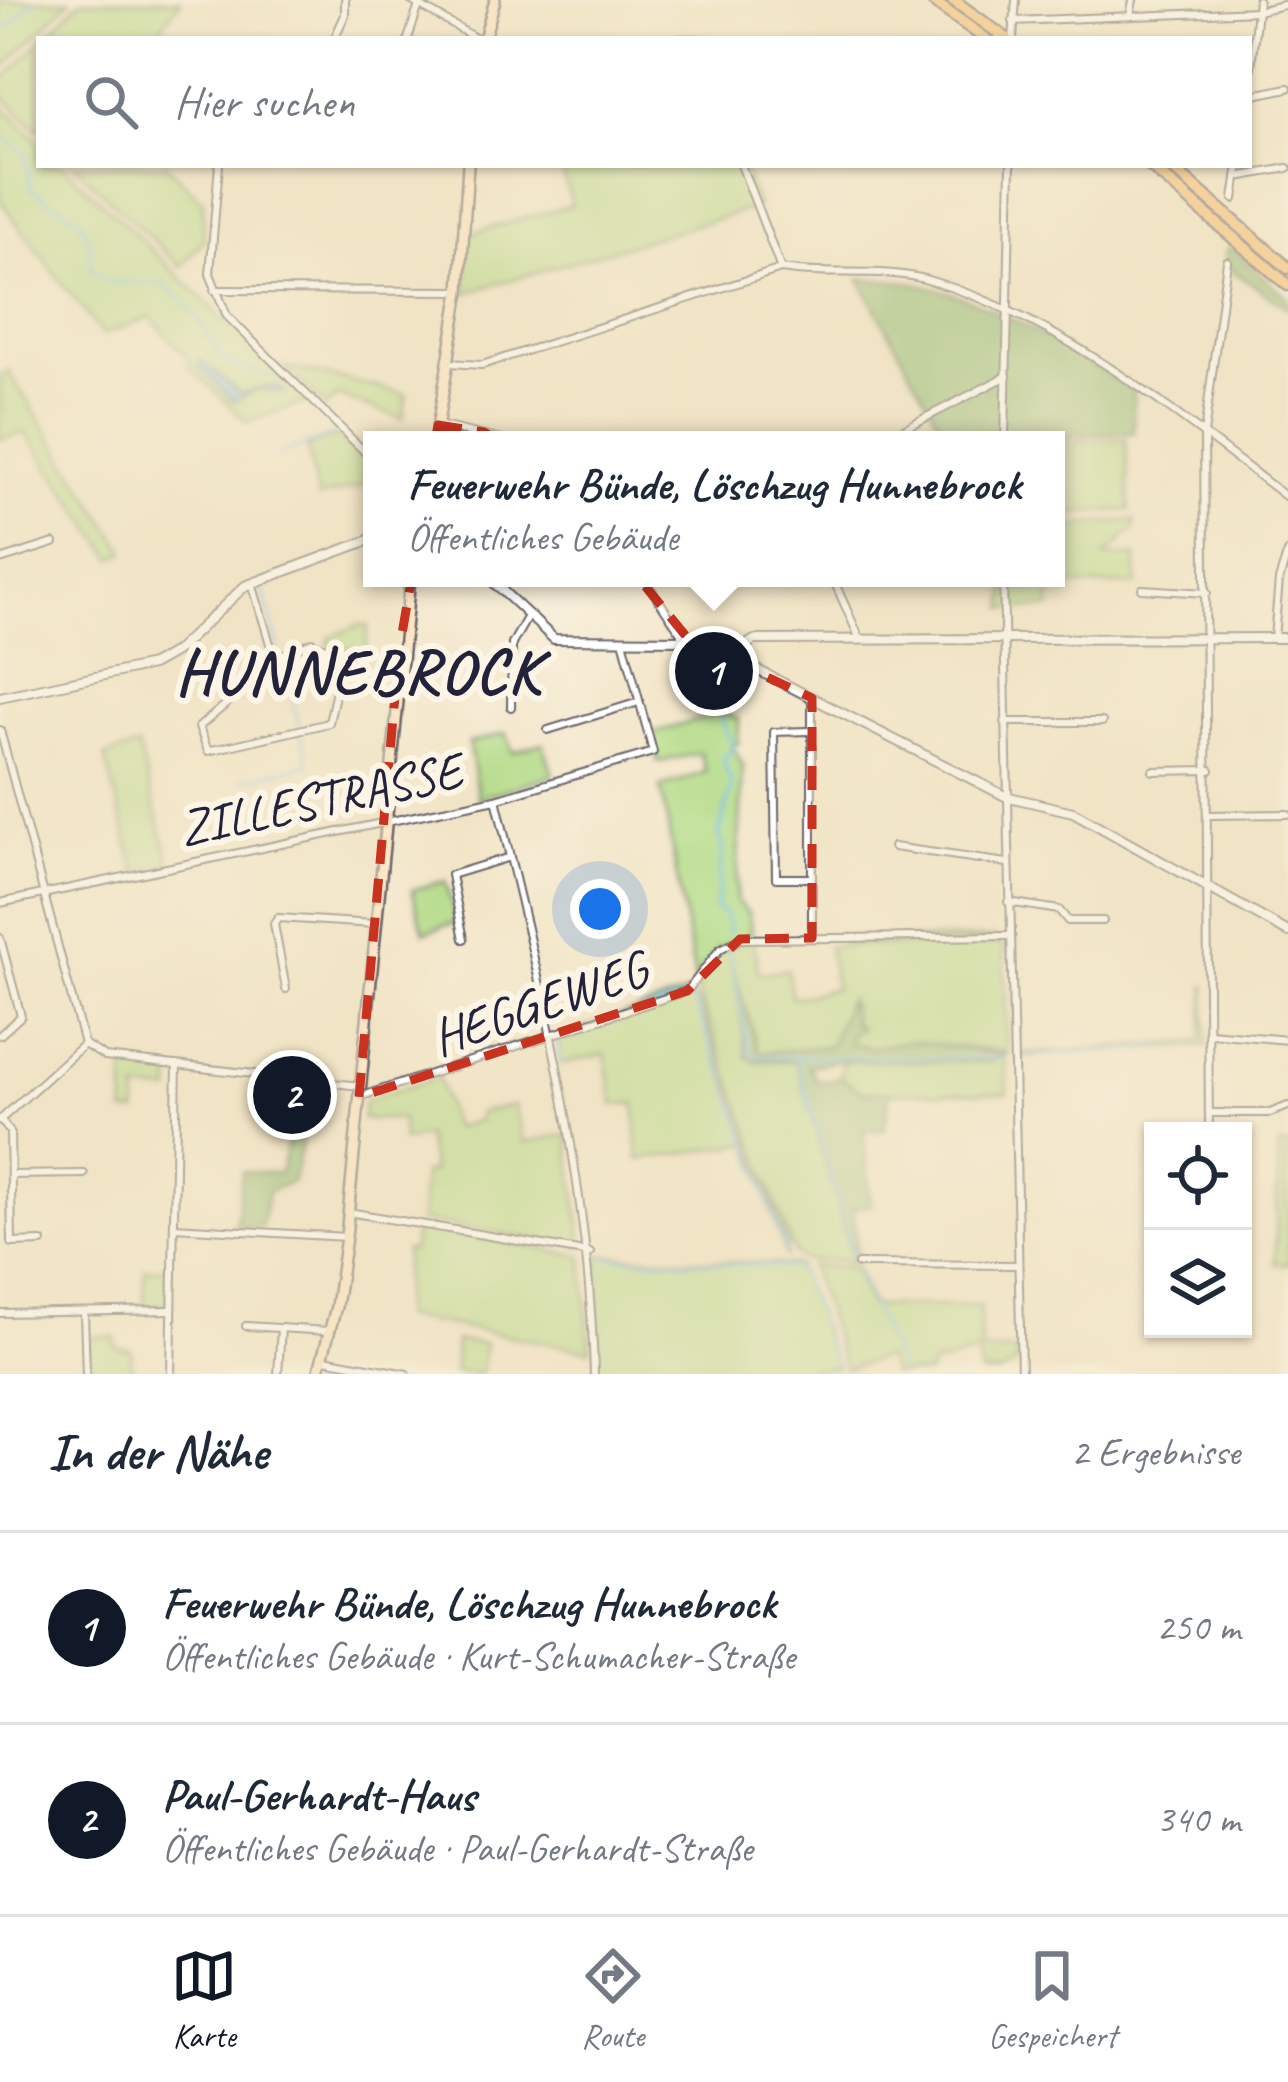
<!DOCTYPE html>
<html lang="de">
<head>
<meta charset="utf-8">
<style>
  body { margin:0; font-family:Caveat,sans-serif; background:#f6f6f7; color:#1f2937 }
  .controls { position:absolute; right:36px; bottom:36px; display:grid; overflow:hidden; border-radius:0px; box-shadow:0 3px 9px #0004 }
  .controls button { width:108px; height:108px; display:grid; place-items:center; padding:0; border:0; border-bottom:3px solid #e0e1e3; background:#fff; color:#1f2937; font:60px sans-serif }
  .you { position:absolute; left:600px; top:909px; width:42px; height:42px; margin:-30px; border:9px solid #fff; border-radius:50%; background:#1a73e8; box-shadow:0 0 0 18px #1a73e833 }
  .badge { display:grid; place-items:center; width:78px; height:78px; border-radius:50%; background:#111827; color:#fff; font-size:39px; font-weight:700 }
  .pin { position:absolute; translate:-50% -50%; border:6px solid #fff; box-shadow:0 3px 12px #0006 }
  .popup { position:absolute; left:363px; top:431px; width:702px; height:156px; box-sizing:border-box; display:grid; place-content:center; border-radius:0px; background:#fff; filter:drop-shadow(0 3px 9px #0005); font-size:39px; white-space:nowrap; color:#747a83 }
  .popup b { font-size:45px; color:#1f2937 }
  .popup::after { content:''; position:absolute; left:50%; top:100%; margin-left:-24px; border:24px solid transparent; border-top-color:#fff }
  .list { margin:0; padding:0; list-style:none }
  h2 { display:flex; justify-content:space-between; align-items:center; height:156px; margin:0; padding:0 48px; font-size:51px }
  h2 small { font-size:39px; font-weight:400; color:#747a83 }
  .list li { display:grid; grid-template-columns:78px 1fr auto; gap:36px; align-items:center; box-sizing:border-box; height:192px; padding:0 48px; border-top:3px solid #e0e1e3 }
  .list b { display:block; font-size:45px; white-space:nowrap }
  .list p { margin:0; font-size:39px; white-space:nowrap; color:#747a83 }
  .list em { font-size:39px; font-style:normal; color:#747a83 }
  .icon { flex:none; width:66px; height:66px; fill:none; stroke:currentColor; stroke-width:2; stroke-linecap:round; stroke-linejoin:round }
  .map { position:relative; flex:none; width:1288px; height:1374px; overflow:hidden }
  .search { position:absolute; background:#fff; box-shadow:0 3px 9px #0004; left:36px; right:36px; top:36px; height:132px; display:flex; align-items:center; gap:30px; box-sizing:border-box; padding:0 42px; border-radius:0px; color:#747a83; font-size:45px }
  .sheet { height:540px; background:#fff }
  nav { display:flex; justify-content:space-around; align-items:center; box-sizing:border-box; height:168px; border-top:3px solid #e0e1e3; background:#fff; font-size:33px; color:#747a83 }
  nav a { display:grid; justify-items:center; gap:6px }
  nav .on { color:#111827 }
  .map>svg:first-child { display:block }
</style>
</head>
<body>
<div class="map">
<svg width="1288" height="1374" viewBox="0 0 1288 1374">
  <rect width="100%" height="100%" fill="#fcf5e5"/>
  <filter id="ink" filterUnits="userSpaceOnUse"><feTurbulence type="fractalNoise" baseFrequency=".00833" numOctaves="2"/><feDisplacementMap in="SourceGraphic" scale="24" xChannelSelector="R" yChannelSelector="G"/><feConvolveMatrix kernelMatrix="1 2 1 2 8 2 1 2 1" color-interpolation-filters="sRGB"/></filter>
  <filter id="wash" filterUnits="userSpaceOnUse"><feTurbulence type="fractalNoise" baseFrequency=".004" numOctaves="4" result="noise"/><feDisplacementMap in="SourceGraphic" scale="48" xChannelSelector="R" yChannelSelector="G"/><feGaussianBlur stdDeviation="2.7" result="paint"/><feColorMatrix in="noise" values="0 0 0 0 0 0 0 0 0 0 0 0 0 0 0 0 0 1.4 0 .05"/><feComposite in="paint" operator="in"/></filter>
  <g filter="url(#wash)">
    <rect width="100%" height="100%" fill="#f1e3c5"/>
    <!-- green -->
    <g fill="#b0da85" stroke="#697e60" stroke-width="3">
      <path d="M0 0H70L0 71Z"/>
      <path d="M81 0H181L152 39H43Z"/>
      <path d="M39 43V131L0 93V83Z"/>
      <path d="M0 104 39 142V165H63L310 401 247 422 188 366 189 359 150 317 102 335 0 201Z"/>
      <path d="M74 165H166L203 201 204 240 181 267Z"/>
      <path d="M560 165H743L757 207 466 293 468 234 572 205Z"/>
      <path d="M284 366 407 394 403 419 337 396 326 407Z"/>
      <path d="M8 371 126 552 113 558 26 433 0 439V375Z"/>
      <path d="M337 435 366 463 363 486 318 498 307 447Z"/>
      <path d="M1126 439 1130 510 1056 514V442Z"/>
      <path d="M1135 520V528L1105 557 1136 556 1137 585 1051 586 1050 608 1005 609 1007 578H1056V528Z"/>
      <path d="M358 625 368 626 366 650 328 647 329 638Z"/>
      <path d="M721 713 739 719 738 743 732 745 743 766 736 900 749 915 751 934 718 948 695 979 661 787 706 772 700 753 658 762 651 734Z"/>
      <path d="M506 733 513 752 543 743 553 775 478 798 469 743Z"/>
      <path d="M138 747 171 865 136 872 105 756Z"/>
      <path d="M445 881 457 922 424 932 412 890Z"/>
      <path d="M747 939 753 940 759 974 787 969 792 998 835 988 828 946 999 943 1004 948 1007 1052 910 1041 871 1048 849 1043 852 1004 846 1002 840 1030 829 1046 759 1053 731 962 754 1062 796 1060 852 1257 860 1261 803 1260 795 1255 697 989 719 953Z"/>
      <path d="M1015 983 1019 1054 1202 1041 1206 984 1207 1046 1017 1057Z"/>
      <path d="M688 993 698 1002 787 1244 786 1258 749 1143 639 1160 635 1103 614 1105 605 1054 560 1064 558 1038Z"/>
      <path d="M960 1057 1005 1059 1008 1093 862 1092 840 1077 842 1062Z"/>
      <path d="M125 1065 172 1070 171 1092 138 1091 137 1113H125Z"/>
      <path d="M438 1077 453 1128 479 1120 478 1113 514 1105 524 1142 568 1135 583 1246 420 1221 423 1173 432 1172 426 1136 403 1141 402 1119H363L364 1101Z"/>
      <path d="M1279 1146H1288V1264H1275Z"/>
      <path d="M415 1227 583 1256 590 1350 401 1317 405 1250H413Z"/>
      <path d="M598 1255 797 1265 837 1367 762 1374H596Z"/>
      <path d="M810 1266 854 1267 869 1306H980L981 1351H1017L1016 1364 1000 1374H981L977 1353 931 1366 929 1374H892L885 1357 845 1369Z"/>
      <path d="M169 1268V1303L144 1307 145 1269Z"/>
      <path d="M88 1337H115L116 1347 131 1350 132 1374H89Z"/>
      <path d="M456 1341 485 1344 481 1374 453 1372Z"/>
    </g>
    <!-- forest -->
    <g fill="#8cba72" stroke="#576e56" stroke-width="3">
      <path d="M1229 246 1288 298V308L1230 269 1225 254Z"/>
      <path d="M859 278C880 281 904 280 924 285 999 304 1068 351 1133 389L1134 433 949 440Z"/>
      <path d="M995 938 999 943 843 946V939Z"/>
      <path d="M734 971 759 1053 829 1046 849 999 854 1024 860 1028 850 1035V1043L871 1048 910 1041 1006 1055 991 1062 835 1060 809 1067 818 1082 840 1077 862 1092H890L884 1131H863L871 1205 853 1208 857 1257 853 1258 796 1061 747 1058Z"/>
      <path d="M292 1123 306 1125 293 1181 268 1192 261 1228 235 1226 242 1172 280 1173Z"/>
    </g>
    <!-- water -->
    <path fill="#6cbbe7" stroke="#476e91" stroke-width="3" d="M200 360 241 394 271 386 282 389 284 393 260 389 234 401 197 365Z"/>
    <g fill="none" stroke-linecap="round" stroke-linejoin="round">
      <!-- stream -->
      <g stroke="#6cbbe7" stroke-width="3">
        <path d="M0 34 36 0"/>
        <path d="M0 134 25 153 31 189 79 219 89 239 91 271 108 282 161 283 181 299"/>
        <path d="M185 303C204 319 206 341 224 358 239 372 268 372 286 382"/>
        <path d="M278 455 336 434"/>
        <path d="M285 576 304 569"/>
        <path d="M262 585 279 579"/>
        <path d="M263 589 279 650"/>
        <path d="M282 659 299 726"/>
        <path d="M700 676 734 746 723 760 732 784 719 835 723 845 716 909 725 915 730 934"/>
        <path d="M243 780 309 764 301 733"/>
        <path d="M729 949 750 1056 796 1057 854 1256"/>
        <path d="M560 1039 691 996 727 1083"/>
        <path d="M557 1044 561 1064"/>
        <path d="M798 1057 1006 1059"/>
        <path d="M1018 1057 1161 1048"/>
        <path d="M729 1089 786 1252"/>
        <path d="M600 1257 791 1267 798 1269 806 1288"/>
        <path d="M856 1267 901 1374"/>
        <path d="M808 1292 821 1326"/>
        <path d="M824 1336 836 1364"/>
        <path d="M1274 1374 1288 1370"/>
      </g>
    </g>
  </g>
  <g filter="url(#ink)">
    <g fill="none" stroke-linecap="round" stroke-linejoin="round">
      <!-- minor casing -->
      <g stroke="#6a666b" stroke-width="10">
        <g id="minor">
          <path d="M410 0 477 39"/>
          <path d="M1130 16 1133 0"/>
          <path d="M1013 21 1257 11 1288 4"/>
          <path d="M334 39 345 15V0"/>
          <path d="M408 39 419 5"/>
          <path d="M616 39H698"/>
          <path d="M1013 39 1016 0"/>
          <path d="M1249 86 1258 0"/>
          <path d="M1249 96 1288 88"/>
          <path d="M219 165 210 274 227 316 372 459"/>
          <path d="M741 165 781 269C829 277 882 267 928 280 1063 319 1178 415 1288 498"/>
          <path d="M1237 177 1288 168"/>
          <path d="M1234 199 1239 165"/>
          <path d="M214 290 460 291"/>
          <path d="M449 363 482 365 781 269"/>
          <path d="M438 425 502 440"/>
          <path d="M882 440 1007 376"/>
          <path d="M1005 440 1011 165"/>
          <path d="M0 560 54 543"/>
          <path d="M644 578 685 639"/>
          <path d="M1003 578 1021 1374"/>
          <path d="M834 581 860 639"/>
          <path d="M252 583 273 654"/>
          <path d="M1142 589 1207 593"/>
          <path d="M1274 638 1279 580 1288 552"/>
          <path d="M312 642 325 648 336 690 329 723 208 751 199 727 231 700 255 666Z"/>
          <path d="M812 698V938"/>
          <path d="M511 707 512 644 528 616"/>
          <path d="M1005 722H1102"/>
          <path d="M0 730 84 1044"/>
          <path d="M548 730 639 702"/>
          <path d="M809 731 774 732 776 878H812"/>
          <path d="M1153 771 1210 770"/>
          <path d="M496 799C542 989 589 1178 594 1374"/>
          <path d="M1210 815 1288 814"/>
          <path d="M893 847 1007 863"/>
          <path d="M1008 902 1059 910 1068 921H1103"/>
          <path d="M0 903 496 799 653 752 623 640"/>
          <path d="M0 938 21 1016 0 1035"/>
          <path d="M464 939 451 875 510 857"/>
          <path d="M286 989 274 924 278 918 374 924"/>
          <path d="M1210 1033 1288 1040"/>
          <path d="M84 1044 105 1057 360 1086"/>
          <path d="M359 1097 687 991 720 949 740 939 1009 936"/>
          <path d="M1210 1113H1270L1288 1106"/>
          <path d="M0 1119 10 1132 12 1243 42 1242"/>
          <path d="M0 1120 84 1044"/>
          <path d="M1209 1131 1204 434 1227 261"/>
          <path d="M11 1175 84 1174"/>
          <path d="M348 1212 590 1253"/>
          <path d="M174 1227 346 1237"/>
          <path d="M858 1264 1018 1265"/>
          <path d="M84 1312 86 1374"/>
          <path d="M0 1313 172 1310"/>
          <path d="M246 1326 328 1331"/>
          <path d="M324 1359 407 1374"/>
          <path d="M171 1374 177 1065"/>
          <path d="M278 1374 281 1328"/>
        </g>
      </g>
      <!-- tertiary casing -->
      <g stroke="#6a666b" stroke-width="12">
        <g id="tertiary">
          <path d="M489 578 554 639 686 640 710 646 1005 796 1073 812 1288 932"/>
          <path d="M730 656 754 640 1288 638"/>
          <path d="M0 697 152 665 175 652 245 586 372 539"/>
        </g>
      </g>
      <!-- secondary casing -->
      <g stroke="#6a666b" stroke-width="14">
        <g id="secondary">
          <path d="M484 39 495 0"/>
          <path d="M435 440 460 291 468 165"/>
          <path d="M318 1374 336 1307 346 1237 410 578"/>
        </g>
      </g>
      <!-- motorway casing -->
      <g stroke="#6a666b" stroke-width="15">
        <g id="motorway">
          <path d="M931 0 986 39"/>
          <path d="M953 0 1007 39"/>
          <path d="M1149 165 1288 285"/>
          <path d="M1169 165 1288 268"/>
        </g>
      </g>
      <!-- minor -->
      <use href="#minor" stroke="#fff" stroke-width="6"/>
      <!-- tertiary -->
      <use href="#tertiary" stroke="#fff" stroke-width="8"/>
      <!-- secondary -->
      <use href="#secondary" stroke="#fde5c5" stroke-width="9"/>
      <!-- motorway -->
      <use href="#motorway" stroke="#fbbd6e" stroke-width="10"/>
    </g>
  </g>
  <!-- marked area -->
  <path d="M0 0H1288V1374H0ZM438 425 484 432 555 476 690 641 812 698V938L740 939 687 991 359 1097 399 651Z" fill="#f1e3c5" fill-opacity=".55" fill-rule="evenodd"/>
  <path fill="none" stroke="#c8321e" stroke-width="9" stroke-dasharray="24 15" stroke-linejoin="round" d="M438 425 484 432 555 476 690 641 812 698V938L740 939 687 991 359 1097 399 651Z"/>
  <g text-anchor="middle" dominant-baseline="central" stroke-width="12" stroke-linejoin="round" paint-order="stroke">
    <!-- street labels -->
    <g font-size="51" fill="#22223b" stroke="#fcf5e5">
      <text transform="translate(320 799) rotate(-12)">ZILLESTRASSE</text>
      <text transform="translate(539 1003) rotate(-19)">HEGGEWEG</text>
    </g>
    <!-- district labels -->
    <g font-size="63" font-weight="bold" letter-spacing="3" fill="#22223b" stroke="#fcf5e5">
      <text x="359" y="671">HUNNEBROCK</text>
    </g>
  </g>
</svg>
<div class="controls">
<button><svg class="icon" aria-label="locate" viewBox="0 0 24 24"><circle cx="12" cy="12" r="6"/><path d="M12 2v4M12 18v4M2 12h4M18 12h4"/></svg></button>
<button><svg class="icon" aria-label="layers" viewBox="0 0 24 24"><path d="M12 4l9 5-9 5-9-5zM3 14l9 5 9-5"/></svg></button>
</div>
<div class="you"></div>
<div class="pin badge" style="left:714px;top:671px">1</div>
<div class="popup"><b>Feuerwehr Bünde, Löschzug Hunnebrock</b>Öffentliches Gebäude</div>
<div class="pin badge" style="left:292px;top:1095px">2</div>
<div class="search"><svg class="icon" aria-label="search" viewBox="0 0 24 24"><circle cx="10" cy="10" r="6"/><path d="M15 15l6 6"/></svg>Hier suchen</div>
</div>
<section class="sheet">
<h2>In der Nähe<small>2 Ergebnisse</small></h2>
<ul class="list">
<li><span class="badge">1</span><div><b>Feuerwehr Bünde, Löschzug Hunnebrock</b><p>Öffentliches Gebäude · Kurt-Schumacher-Straße</p></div><em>250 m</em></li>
<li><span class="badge">2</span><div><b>Paul-Gerhardt-Haus</b><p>Öffentliches Gebäude · Paul-Gerhardt-Straße</p></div><em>340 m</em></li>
</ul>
</section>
<nav>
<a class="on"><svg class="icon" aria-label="map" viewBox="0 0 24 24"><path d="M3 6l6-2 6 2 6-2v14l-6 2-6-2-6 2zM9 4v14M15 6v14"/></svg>Karte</a>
<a><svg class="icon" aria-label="directions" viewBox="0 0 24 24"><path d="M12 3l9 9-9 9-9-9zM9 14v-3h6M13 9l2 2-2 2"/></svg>Route</a>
<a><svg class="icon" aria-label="saved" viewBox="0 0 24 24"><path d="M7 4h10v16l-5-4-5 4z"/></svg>Gespeichert</a>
</nav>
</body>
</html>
